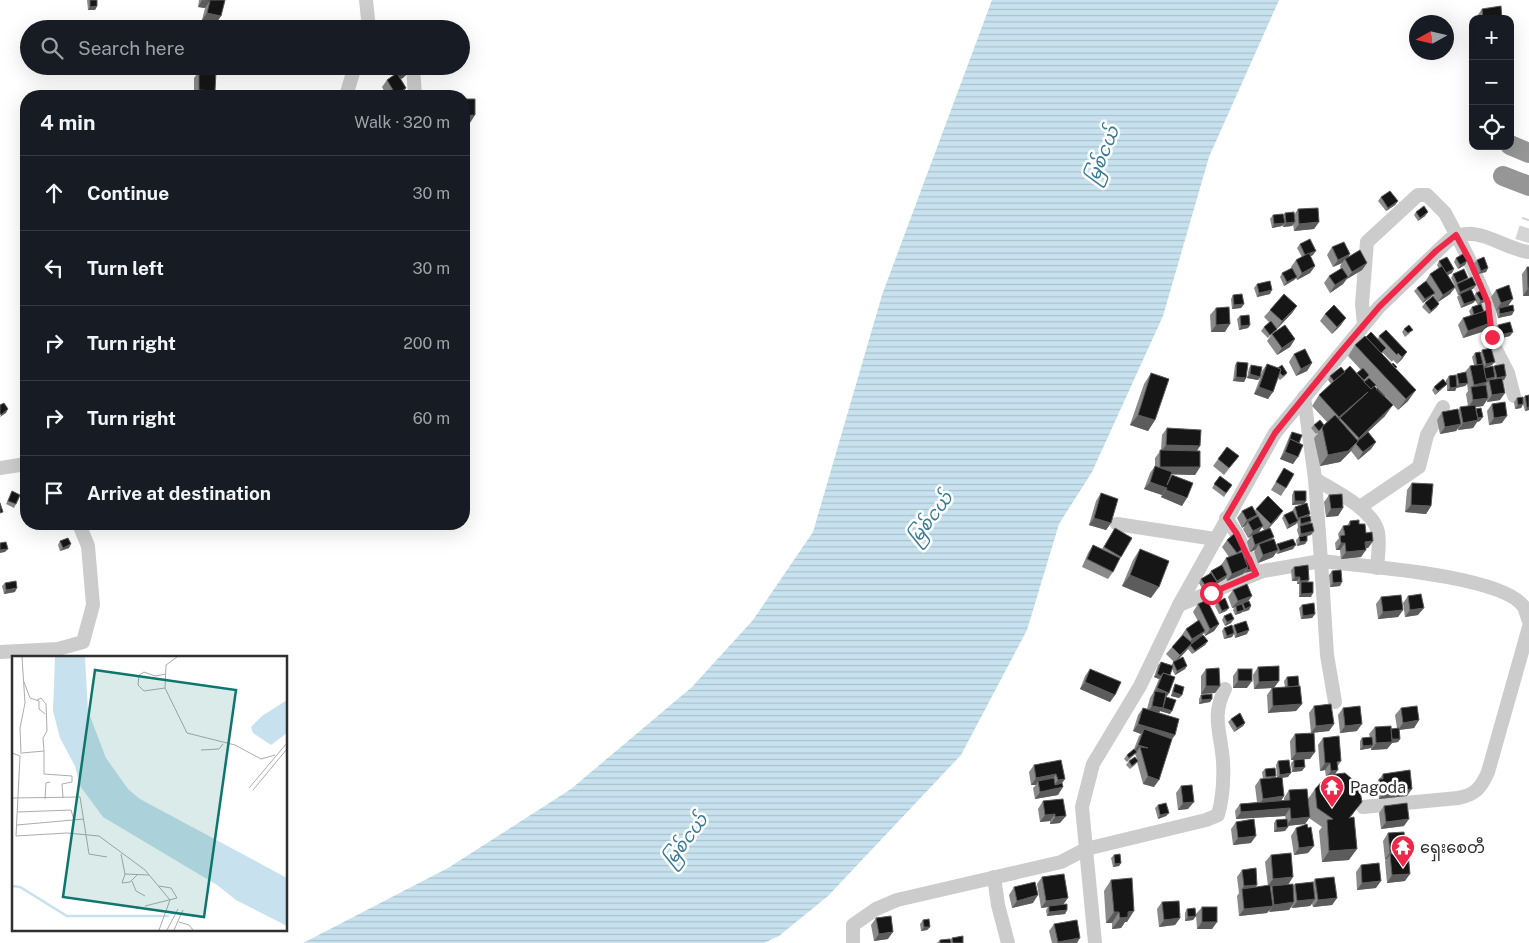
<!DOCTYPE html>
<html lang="en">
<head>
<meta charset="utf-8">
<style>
  body { margin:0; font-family:"Public Sans","Noto Sans Myanmar",sans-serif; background:#242831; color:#f1f3f6 }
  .controls { position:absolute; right:15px; top:15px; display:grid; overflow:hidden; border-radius:10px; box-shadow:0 5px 20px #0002 }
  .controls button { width:45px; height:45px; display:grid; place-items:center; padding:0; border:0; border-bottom:1px solid #363941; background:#171b24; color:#f1f3f6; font:25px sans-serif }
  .compass { position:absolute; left:1409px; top:15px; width:45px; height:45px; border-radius:50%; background:#171b24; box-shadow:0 5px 20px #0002; rotate:262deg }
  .stop { position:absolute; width:15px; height:15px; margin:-11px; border:4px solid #ef2849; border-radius:50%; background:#fff }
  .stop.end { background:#ef2849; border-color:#fff; box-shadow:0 1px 5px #0008 }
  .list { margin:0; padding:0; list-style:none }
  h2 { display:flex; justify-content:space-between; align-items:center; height:65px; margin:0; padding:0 20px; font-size:21px }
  h2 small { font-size:16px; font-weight:400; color:#9ea1a6 }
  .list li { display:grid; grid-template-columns:32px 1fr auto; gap:15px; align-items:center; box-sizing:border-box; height:75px; padding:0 20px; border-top:1px solid #363941 }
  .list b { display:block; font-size:19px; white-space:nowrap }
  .list em { font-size:16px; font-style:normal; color:#9ea1a6 }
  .icon { flex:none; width:28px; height:28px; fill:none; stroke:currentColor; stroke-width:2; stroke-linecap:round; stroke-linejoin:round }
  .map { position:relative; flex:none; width:1529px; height:943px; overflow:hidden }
  .search { position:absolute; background:#171b24; box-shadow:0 5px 20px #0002; left:20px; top:20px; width:450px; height:55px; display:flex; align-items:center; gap:12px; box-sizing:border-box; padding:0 18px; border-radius:28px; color:#9ea1a6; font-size:19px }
  .panel { position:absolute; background:#171b24; box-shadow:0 5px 20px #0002; left:20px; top:90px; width:450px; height:440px; border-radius:20px }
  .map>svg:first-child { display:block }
</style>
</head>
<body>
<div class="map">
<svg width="1529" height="943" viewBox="0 0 1529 943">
  <defs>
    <pattern id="water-rules" width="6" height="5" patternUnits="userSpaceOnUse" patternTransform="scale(1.25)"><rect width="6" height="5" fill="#c7e2ee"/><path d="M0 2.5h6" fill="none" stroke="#abc2cc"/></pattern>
  </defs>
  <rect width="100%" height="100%" fill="#fff"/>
  <!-- water -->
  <path fill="url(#water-rules)" d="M992 0H1279L1209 157 1163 316 1092 472 1059 524 1027 630 961 755 828 896 779 936 764 943H303L448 868 571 789 692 687 753 620 813 532 882 295Z"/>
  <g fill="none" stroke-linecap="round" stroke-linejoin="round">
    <!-- minor-tunnel -->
    <path stroke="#d5d5d5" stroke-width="14" stroke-dasharray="14 7" stroke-linecap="butt" d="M1522 241 1529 219"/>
    <!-- minor -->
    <g stroke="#ccc" stroke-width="14">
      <path d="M366 0 369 29"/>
      <path d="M413 66 415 96"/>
      <path d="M346 96 355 66"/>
      <path d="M1364 324 1362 304 1367 242 1418 195H1427L1445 213 1469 259 1488 303 1492 342 1508 373 1514 396"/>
      <path d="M1304 397 1315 479 1321 561C1360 566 1503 575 1524 607 1526 611 1527 617 1529 621"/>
      <path d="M0 468 26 464"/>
      <path d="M1315 479C1333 490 1373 509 1378 532 1380 544 1378 556 1377 568"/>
      <path d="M1360 507 1419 467 1427 435 1443 407"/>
      <path d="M1226 518 1237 534 1256 573"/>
      <path d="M1117 524 1215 539"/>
      <path d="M1179 605 1263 571 1321 561 1327 655 1335 702"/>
      <path d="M0 652 58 649 83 642 93 605 88 546 79 524"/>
      <path d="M1363 807 1458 798C1475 795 1481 788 1488 772L1529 627"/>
      <path d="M994 877 998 905 1008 943"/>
      <path d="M853 943V925L876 909 897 900 1061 862 1086 849 1206 820 1218 815C1223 797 1224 779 1223 761 1221 733 1211 716 1225 689"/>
      <path d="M1095 943 1082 807 1093 764 1140 686 1179 605 1275 433 1379 307 1449 240C1477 222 1502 249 1529 252"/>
    </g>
    <!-- highway -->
    <g stroke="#969696" stroke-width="20">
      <path d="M1510 145 1529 153"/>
      <path d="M1503 176 1529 186"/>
    </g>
  </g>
  <!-- wall -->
  <g fill="#8a8a8a" fill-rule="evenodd">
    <path d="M87 0H97V6L95 10H88Z"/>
    <path d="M199 0H225L221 16 216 23 202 20 205 8 198 7Z"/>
    <path d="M1482 9 1502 19H1477V16Z"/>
    <path d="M393 66H404L403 78 401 79V96H387L382 87 387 80 394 75Z"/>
    <path d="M199 71 211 96H194V78Z"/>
    <path d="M1381 197 1398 201 1395 205 1386 211 1378 201Z"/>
    <path d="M1298 209 1319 222 1314 229 1294 231 1293 224 1292 226 1283 227V225L1282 226 1272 228 1270 219 1273 215H1283L1285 213 1294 215Z"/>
    <path d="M1416 212 1425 216 1418 221 1414 215Z"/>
    <path d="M1300 244 1313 255 1310 256 1315 266 1310 273 1297 280 1296 278 1294 280 1284 286 1280 277 1282 273 1292 269 1291 267 1296 260 1302 257 1297 248Z"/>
    <path d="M1332 247 1349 257 1367 263 1362 270 1347 279 1343 284 1330 293 1324 283 1329 276 1341 269 1340 266 1342 263 1333 267 1327 255Z"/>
    <path d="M1456 258 1465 265 1458 269 1454 262Z"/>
    <path d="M1477 260 1488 268 1486 272 1478 274 1474 263Z"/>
    <path d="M1439 261 1452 273 1447 275 1455 287V286L1451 278 1453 274 1466 280 1473 289H1471L1474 296 1476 293 1484 302 1478 305 1475 300 1473 303 1461 308 1457 297 1459 295H1458L1455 288 1450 294 1438 302 1437 307 1429 314 1422 307 1425 303 1437 301 1433 295 1423 303 1414 291 1417 288 1425 282 1430 274 1439 269 1437 265Z"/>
    <path d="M1527 267H1529V296H1523L1522 274Z"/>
    <path d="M1257 284 1270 294 1257 297 1254 288Z"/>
    <path d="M1496 290 1509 305 1512 315 1498 318 1496 311 1497 310 1496 311 1491 297Z"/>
    <path d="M1233 295 1244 304 1241 308 1232 309 1231 299Z"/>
    <path d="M1297 306 1292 313 1268 338 1261 331 1264 327 1269 322 1264 317 1270 310Z"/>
    <path d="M1472 307 1484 312 1493 322 1488 330 1463 338 1458 325 1463 318 1471 316 1469 311Z"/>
    <path d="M1216 308 1225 332H1211L1210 315Z"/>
    <path d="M1325 314 1341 325 1332 334 1320 321Z"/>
    <path d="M1240 316 1250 325 1248 328 1239 330 1237 319Z"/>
    <path d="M1498 325 1510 336 1497 339 1495 328Z"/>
    <path d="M1404 329 1410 333 1405 337 1402 332Z"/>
    <path d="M1272 334 1295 339 1290 347 1277 355 1267 341Z"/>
    <path d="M1379 336 1407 352 1402 359 1397 364 1393 360 1392 362 1383 353 1382 354 1395 368 1408 401 1398 410 1375 386V387L1384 397 1385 416 1367 433 1376 442 1371 449 1358 460 1351 451 1340 462 1320 466 1314 438 1318 433 1316 434 1311 428 1314 425H1324L1327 422 1312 406 1319 395 1331 384 1328 380 1330 376 1345 372 1357 374 1361 370 1348 356 1355 345 1366 337 1378 339Z"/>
    <path d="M1482 350 1492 365 1484 368H1493L1494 366 1506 376 1504 380H1502L1500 400 1487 402V400L1483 406 1476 407 1480 421 1477 422 1473 428 1458 430V428L1456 431 1440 434 1437 420 1442 412 1458 411 1460 407 1468 406 1466 394 1468 391 1467 384 1465 386 1456 388 1455 391H1447V384L1444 387 1435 395 1432 390 1434 387 1446 383V380L1449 376H1456L1457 374 1465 372 1470 366 1474 365 1472 357 1475 353 1481 352Z"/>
    <path d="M1294 354 1312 363 1307 371 1296 376 1289 362Z"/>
    <path d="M1237 362 1246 378 1244 382 1233 381 1235 365Z"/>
    <path d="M1267 364 1287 373 1285 376 1280 380 1278 378 1268 399 1254 394 1260 378 1258 380 1247 378 1249 368 1251 365 1261 374 1262 371Z"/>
    <path d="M1151 373 1155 420 1148 431 1130 425 1144 384Z"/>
    <path d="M1525 396 1529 410 1525 411 1523 404 1521 408 1515 409 1514 402 1517 398H1523Z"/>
    <path d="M1492 404 1502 423 1489 425 1487 411Z"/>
    <path d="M26 419V429H25L24 423Z"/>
    <path d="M1167 428 1197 451 1200 467 1195 475 1171 474 1170 479 1172 475 1182 506 1161 497 1162 495 1144 489 1150 473 1155 466V458L1161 450 1162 435Z"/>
    <path d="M1292 432 1299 443 1293 464 1280 459 1290 435Z"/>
    <path d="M1227 447 1239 456 1224 475 1213 466Z"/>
    <path d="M1284 468 1286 488 1281 496 1271 490Z"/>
    <path d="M1220 476 1232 485 1224 497 1212 488Z"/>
    <path d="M1412 483 1431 506 1426 514 1405 512 1407 490Z"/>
    <path d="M12 491 16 504 14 508 6 504 10 495Z"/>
    <path d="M1294 491 1306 501 1304 504 1311 521 1310 524 1311 535 1307 536 1305 544 1297 546 1296 540 1299 537 1297 530 1298 527 1297 522 1296 524 1287 529 1282 518 1284 515 1292 511 1295 507 1304 504 1292 505V495Z"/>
    <path d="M1101 493 1111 523 1106 530 1089 525 1096 501Z"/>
    <path d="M1329 495 1343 508 1338 516 1326 517 1324 502Z"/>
    <path d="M1256 509 1278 518 1269 528 1271 540 1276 545 1277 544 1293 549 1277 554 1276 552 1273 557 1258 563 1254 552 1255 550 1250 552 1247 542 1250 537 1248 538 1243 529 1245 526 1242 528 1237 518 1242 511H1255ZM1262 527 1264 530 1258 532Z"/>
    <path d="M1350 521 1359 524 1373 541 1368 548H1366L1361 557 1341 559 1340 550H1336L1335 543 1339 538 1338 534 1343 526H1347Z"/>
    <path d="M1115 528 1121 557 1118 561 1113 572 1108 579 1082 567 1088 553 1093 545 1102 549Z"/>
    <path d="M1227 540 1245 547 1242 552 1245 559 1255 567 1252 571 1244 573 1243 574 1227 581 1226 578 1204 592 1199 583 1201 579 1209 574 1211 571 1221 565 1226 558 1229 557 1222 547Z"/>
    <path d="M60 541 69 548 60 551 58 545Z"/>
    <path d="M1140 549 1151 598 1122 586 1133 560Z"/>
    <path d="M1294 567 1307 582 1311 597H1299V584H1297V581H1292L1291 570Z"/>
    <path d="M1332 571 1340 586 1330 587 1329 575Z"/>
    <path d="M5 583 15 592 4 594 2 586Z"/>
    <path d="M1233 590 1248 601 1251 606 1249 610 1243 612 1241 613 1235 615 1233 610 1234 608H1232L1228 597Z"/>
    <path d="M1408 596 1418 615 1405 617 1403 603Z"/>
    <path d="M1381 597 1403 610 1398 617 1378 619 1376 604Z"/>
    <path d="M1218 602 1229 608 1226 611 1219 614 1215 606Z"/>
    <path d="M1198 604 1219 624 1214 631 1205 636 1204 633 1201 636 1208 641 1205 645 1192 654 1188 649 1178 660 1185 669 1175 675 1172 669 1170 675 1169 693 1165 699 1166 697 1170 714 1160 711 1159 713 1175 735 1171 740 1154 787 1143 784 1137 762 1135 765 1130 769 1126 765 1129 761 1137 759 1135 754 1127 762 1124 759 1127 755 1134 749 1139 736 1141 734 1133 731 1138 715 1143 708 1147 709 1150 698 1153 693 1159 679 1154 677 1158 665 1161 662 1171 665 1174 662 1166 654 1172 647 1181 636 1186 629 1198 621 1193 612Z"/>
    <path d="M1302 605 1315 614 1312 618 1301 619 1299 608Z"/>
    <path d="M1224 616 1231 623 1225 626 1222 620Z"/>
    <path d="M1234 625 1247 634 1235 638 1234 634 1232 637 1224 639 1222 631 1224 628H1232Z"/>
    <path d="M1258 667 1274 688 1285 687 1284 681 1287 677 1302 704 1296 711 1268 713 1267 695 1272 688 1254 689 1253 675Z"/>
    <path d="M1090 669 1115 695 1110 702 1080 689 1085 676Z"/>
    <path d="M1206 669 1220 686 1215 693 1201 694V676Z"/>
    <path d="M1238 669 1247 688H1233V676Z"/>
    <path d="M1175 684 1182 695 1179 698 1171 696 1173 688Z"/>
    <path d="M1201 695 1212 699 1210 702 1199 704V699Z"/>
    <path d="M1314 706 1334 724 1329 731 1311 733 1309 713Z"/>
    <path d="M1343 708 1357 731 1340 733 1338 715Z"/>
    <path d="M1401 708 1419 720 1414 728 1399 730 1400 739 1398 742 1392 743 1387 749 1371 750V748L1360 750V741L1362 738 1370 737 1369 734 1375 727 1391 729 1397 728 1395 715Z"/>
    <path d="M1231 719 1245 723 1243 726 1234 732 1228 722Z"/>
    <path d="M1295 734 1310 759H1304L1302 771 1292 772 1291 763 1294 760H1291L1290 741Z"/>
    <path d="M1323 738 1341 761 1338 766 1335 774 1354 813 1350 818 1349 860 1322 862 1319 831 1322 827 1309 818 1305 824 1287 826 1285 831 1274 832V823L1276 820 1286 819 1285 816 1236 819 1235 811 1240 804 1257 802 1255 786 1260 779H1263L1262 772 1265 769 1276 776 1275 777H1277L1276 765 1278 761 1288 777 1282 778 1284 796 1281 800H1284V798L1289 790 1308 799 1315 789 1326 777 1325 770 1320 771 1318 745Z"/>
    <path d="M1061 760 1062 783 1058 795 1035 799 1033 788 1036 785H1031L1029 772 1034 765Z"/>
    <path d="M1383 774 1407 796 1379 799 1378 793H1375L1374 786Z"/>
    <path d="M1181 786 1188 809 1178 810 1176 793Z"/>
    <path d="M1063 799 1060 823 1050 824V821L1040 822 1038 809 1043 801Z"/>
    <path d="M1158 805 1169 813 1166 816 1158 819 1155 808Z"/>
    <path d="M1384 806 1404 826 1381 829 1379 813Z"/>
    <path d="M1236 822 1251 843 1233 845 1231 829Z"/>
    <path d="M1296 828H1308V853L1294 855 1291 836Z"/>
    <path d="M1388 833 1405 853V881L1387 883 1385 861 1387 859 1385 860 1383 841Z"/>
    <path d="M1114 855 1121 863 1119 866 1113 867 1111 858Z"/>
    <path d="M1271 855 1288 884 1293 886 1295 884 1313 882 1315 879 1337 898 1332 905 1313 907 1312 904 1310 906 1292 908 1291 907 1289 910 1268 911 1267 913 1239 916 1237 896 1239 893 1237 877 1242 870 1256 887 1268 886 1265 862Z"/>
    <path d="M1361 865 1376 888 1357 890 1356 872Z"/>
    <path d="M1042 877 1067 910 1065 914 1047 916 1046 910 1048 907 1041 908 1037 884Z"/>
    <path d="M1111 880 1127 922H1125L1121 928 1112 929V923H1106L1104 891Z"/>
    <path d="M1014 887 1033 903 1012 908 1009 895Z"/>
    <path d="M1162 902 1180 918 1175 925 1159 927 1157 909Z"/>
    <path d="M1202 907 1217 922 1212 929H1197L1196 914Z"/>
    <path d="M1187 909 1196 916 1193 920 1185 921V913Z"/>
    <path d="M876 918 888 939 874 941 871 925Z"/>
    <path d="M923 920 930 927 927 930 921 931 920 924Z"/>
    <path d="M1054 924 1077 943H1052L1049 931Z"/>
    <path d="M952 938 963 943H937L940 940H950Z"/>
  </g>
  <!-- shaded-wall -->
  <g fill="#5c5c5c">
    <path d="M202 0 210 1 205 8 198 7Z"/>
    <path d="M97 6 95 10H88L90 7Z"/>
    <path d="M207 13 221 16 216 23 202 20Z"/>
    <path d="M406 75 403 78 395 80 398 76Z"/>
    <path d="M406 88 401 96H395L396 95Z"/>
    <path d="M199 90 215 91 211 96H194Z"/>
    <path d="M475 115 470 123H464V116Z"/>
    <path d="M1398 201 1395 205 1386 211 1388 208Z"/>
    <path d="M1428 212 1425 216 1418 221 1420 218Z"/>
    <path d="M1295 222 1292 226 1283 227 1286 223Z"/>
    <path d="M1319 222 1314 229 1294 231 1299 224Z"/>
    <path d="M1285 223 1282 226 1272 228 1274 224Z"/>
    <path d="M1316 251 1313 255 1303 260 1305 256Z"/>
    <path d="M1350 254 1346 261 1345 259 1342 263 1333 267 1338 260Z"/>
    <path d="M1467 261 1465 265 1458 269 1460 265Z"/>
    <path d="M1367 263 1362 270 1347 279 1352 272Z"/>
    <path d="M1315 266 1310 273 1297 280 1302 273Z"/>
    <path d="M1488 268 1486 272 1478 274 1481 271Z"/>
    <path d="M1454 269 1452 273 1444 277 1446 273Z"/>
    <path d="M1297 277 1294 280 1284 286 1287 282Z"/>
    <path d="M1348 277 1343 284 1330 293 1335 285Z"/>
    <path d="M1476 285 1473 289 1460 294 1458 295 1460 292Z"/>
    <path d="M1455 287 1450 294 1438 302 1443 295Z"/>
    <path d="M1528 288H1529V296H1523Z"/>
    <path d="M1272 290 1270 294 1257 297 1259 293Z"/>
    <path d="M1435 293 1432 296 1423 303 1425 299Z"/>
    <path d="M1487 298 1484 302 1478 305 1481 301Z"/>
    <path d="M1513 299 1508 306 1499 308 1496 311 1501 303Z"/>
    <path d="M1476 300 1473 303 1461 308 1464 304Z"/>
    <path d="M1244 304 1241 308 1232 309 1234 305Z"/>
    <path d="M1439 304 1437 307 1429 314 1431 311Z"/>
    <path d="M1297 306 1292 313 1277 329 1282 321Z"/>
    <path d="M1514 311 1512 315 1498 318 1500 314Z"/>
    <path d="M1346 318 1341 325 1332 334 1337 327Z"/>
    <path d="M1493 322 1488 330 1463 338 1468 331Z"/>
    <path d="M1230 324 1225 332H1211L1216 325Z"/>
    <path d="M1250 325 1248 328 1239 330 1241 326Z"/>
    <path d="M1513 332 1510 336 1497 339 1500 335Z"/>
    <path d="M1295 339 1290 347 1277 355 1282 348Z"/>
    <path d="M1407 352 1402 359 1397 364 1402 357Z"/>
    <path d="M1495 362 1492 365 1483 368 1486 364Z"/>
    <path d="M1312 363 1307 371 1296 376 1301 369Z"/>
    <path d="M1250 374 1260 377 1258 380 1247 378Z"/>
    <path d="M1506 376 1504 380 1494 382 1497 378Z"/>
    <path d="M1236 377 1246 378 1244 382 1233 381Z"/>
    <path d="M1495 377 1492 381 1482 383 1484 379Z"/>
    <path d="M1487 382 1482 390 1471 389 1474 385Z"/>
    <path d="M1468 383 1465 386 1456 388 1459 384Z"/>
    <path d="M1447 384 1444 387 1435 395 1438 391Z"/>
    <path d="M1259 387 1273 392 1268 399 1254 394Z"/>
    <path d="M1457 387 1455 391H1447L1450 388Z"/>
    <path d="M1416 390 1408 401 1398 410 1406 399Z"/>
    <path d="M1368 392 1340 418 1337 423 1332 427 1339 417Z"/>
    <path d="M1505 393 1500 400 1487 402 1492 395Z"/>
    <path d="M1488 398 1483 406 1468 408 1473 400Z"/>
    <path d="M1523 404 1521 408 1515 409 1518 405Z"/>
    <path d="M1393 405 1385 416 1356 443 1350 452 1340 462 1320 466 1328 455 1353 446 1359 438Z"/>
    <path d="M1529 407V410L1525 411 1527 408Z"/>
    <path d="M8 409 6 413 0 417 1 415Z"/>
    <path d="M1138 415 1155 420 1148 431 1130 425Z"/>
    <path d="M1507 416 1502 423 1489 425 1494 418Z"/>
    <path d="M1483 417 1480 421 1477 422 1473 428 1458 430 1463 423 1476 419Z"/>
    <path d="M1461 424 1456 431 1440 434 1445 427Z"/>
    <path d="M1376 442 1371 449 1358 460 1363 452Z"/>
    <path d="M1166 445 1200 446 1195 454 1161 452Z"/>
    <path d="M1285 452 1298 457 1293 464 1280 459Z"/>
    <path d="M1160 467H1200L1195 475 1155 474Z"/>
    <path d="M1150 482 1167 488 1162 495 1144 489Z"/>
    <path d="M1166 490 1187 498 1182 506 1161 497Z"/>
    <path d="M1295 501H1306L1304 504 1292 505Z"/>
    <path d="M1411 505 1431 506 1426 514 1405 512Z"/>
    <path d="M1343 508 1338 516 1326 517 1331 509Z"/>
    <path d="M1283 511 1278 518 1266 531 1271 524Z"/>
    <path d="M1310 514 1308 518H1300L1296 524 1287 529 1289 525 1295 522 1298 518Z"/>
    <path d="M1257 515 1252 522H1248L1245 526 1242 528 1247 520Z"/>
    <path d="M1094 518 1111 523 1106 530 1089 525Z"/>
    <path d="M1311 521 1309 525 1300 526 1301 524Z"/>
    <path d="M1263 526 1258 533 1252 535 1248 538 1253 531Z"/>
    <path d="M1314 531 1311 535 1299 537 1301 534Z"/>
    <path d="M1274 537 1268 544H1259L1255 550 1250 552 1255 545Z"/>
    <path d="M1307 541 1305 544 1297 546 1300 542Z"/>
    <path d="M1373 541 1368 548 1360 549 1365 542Z"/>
    <path d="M1341 543H1345L1340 550H1336Z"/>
    <path d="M71 544 69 548 60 551 63 548Z"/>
    <path d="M1296 545 1293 549 1277 554 1280 551Z"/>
    <path d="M8 549 5 552 0 553V550Z"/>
    <path d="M1278 550 1273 557 1258 563 1263 555Z"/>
    <path d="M1366 550 1361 557 1341 559 1346 552Z"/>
    <path d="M1248 567 1243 574 1227 581 1232 574Z"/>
    <path d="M1255 567 1252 571 1244 573 1247 570Z"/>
    <path d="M1130 575 1159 587 1151 598 1122 586Z"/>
    <path d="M1227 575 1225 579 1215 585 1217 581Z"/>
    <path d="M1295 577H1300L1297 581H1292Z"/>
    <path d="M1309 580 1306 584 1301 582 1299 584H1297L1300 581Z"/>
    <path d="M1217 582 1214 585 1204 592 1207 588Z"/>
    <path d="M1342 582 1340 586 1330 587 1333 583Z"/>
    <path d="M17 588 15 592 4 594 6 590Z"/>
    <path d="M1313 593 1311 597H1299L1301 594Z"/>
    <path d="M1252 596 1247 603H1243L1242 605 1236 606 1232 608 1238 601Z"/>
    <path d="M1251 606 1249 610 1243 612 1245 609Z"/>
    <path d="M1229 608 1226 611 1219 614 1222 611Z"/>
    <path d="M1424 608 1418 615 1405 617 1410 610Z"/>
    <path d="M1244 610 1241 613 1235 615 1237 612Z"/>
    <path d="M1403 610 1398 617 1378 619 1383 612Z"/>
    <path d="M1315 614 1312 618 1301 619 1303 616Z"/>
    <path d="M1234 619 1231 623 1225 626 1227 622Z"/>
    <path d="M1219 624 1214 631 1205 636 1210 629Z"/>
    <path d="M1249 630 1247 634 1235 638 1237 634Z"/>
    <path d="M1205 631 1200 638 1192 643 1187 650 1175 662 1192 639Z"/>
    <path d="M1234 633 1232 637 1224 639 1227 636Z"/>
    <path d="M1208 641 1205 645 1192 654 1195 651Z"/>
    <path d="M1187 666 1185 669 1175 675 1177 671Z"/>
    <path d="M1157 674 1161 676 1159 679 1154 677Z"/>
    <path d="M1238 681H1252L1247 688H1233Z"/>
    <path d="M1279 681 1274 688 1254 689 1259 682Z"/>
    <path d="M1085 682 1115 695 1110 702 1080 689Z"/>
    <path d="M1206 686H1220L1215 693 1201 694Z"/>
    <path d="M1157 688 1169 693 1164 700 1154 693Z"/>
    <path d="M1173 692 1182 695 1179 698 1171 696Z"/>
    <path d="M1212 699 1210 702 1199 704 1202 700Z"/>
    <path d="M1302 704 1296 711 1268 713 1273 706Z"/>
    <path d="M1152 706 1163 708 1172 711 1170 714 1160 711 1158 715 1147 713Z"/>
    <path d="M1419 720 1414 728 1398 730 1403 723Z"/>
    <path d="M1245 723 1243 726 1234 732 1237 728Z"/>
    <path d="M1138 724 1175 735 1170 742 1144 729 1141 734 1133 731Z"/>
    <path d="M1334 724 1329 731 1311 733 1316 726Z"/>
    <path d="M1362 724 1357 731 1340 733 1345 726Z"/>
    <path d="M1391 739H1400L1398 742 1392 743 1387 749 1371 750 1376 743Z"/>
    <path d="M1138 745 1148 748 1140 747 1136 753 1133 752Z"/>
    <path d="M1373 745 1371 748 1360 750 1363 746Z"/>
    <path d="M1315 752 1310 759 1291 760 1296 753Z"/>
    <path d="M1325 763H1330L1325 770 1320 771Z"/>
    <path d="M1305 767 1302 771 1292 772 1294 768Z"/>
    <path d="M1338 770 1333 777 1326 778 1331 771Z"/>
    <path d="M1291 773 1288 777 1277 778 1280 775Z"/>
    <path d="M1056 774 1051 782 1038 781 1036 785H1031L1036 778Z"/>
    <path d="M1148 776 1159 780 1154 787 1143 784Z"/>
    <path d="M1065 779 1060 786 1052 788 1058 780Z"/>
    <path d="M1380 786H1383L1378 793H1375Z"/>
    <path d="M1063 787 1058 795 1035 799 1040 792Z"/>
    <path d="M1412 789 1407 796 1379 799 1384 792Z"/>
    <path d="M1284 796 1279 804 1258 806 1263 799Z"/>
    <path d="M1194 802 1188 809 1178 810 1183 803Z"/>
    <path d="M1290 808 1285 816 1236 819 1241 812Z"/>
    <path d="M1169 813 1166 816 1158 819 1160 815Z"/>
    <path d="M1055 814 1050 821 1040 822 1045 815Z"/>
    <path d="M1066 816 1060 823 1050 824 1055 817Z"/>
    <path d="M1310 817 1305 824 1286 826 1291 819Z"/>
    <path d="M1409 819 1404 826 1381 829 1386 822Z"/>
    <path d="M1288 827 1285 831 1274 832 1277 828Z"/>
    <path d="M1256 836 1251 843 1233 845 1238 838Z"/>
    <path d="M1314 846 1308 853 1294 855 1299 848Z"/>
    <path d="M1357 849 1349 860 1322 862 1329 851Z"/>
    <path d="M1406 851 1401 858 1390 854 1387 859 1385 860 1390 852Z"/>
    <path d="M1121 863 1119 866 1113 867 1115 864Z"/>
    <path d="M1410 874 1405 881 1387 883 1392 875Z"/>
    <path d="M1293 877 1288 885 1268 886 1273 879Z"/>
    <path d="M1381 881 1376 888 1357 890 1362 883Z"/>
    <path d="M1257 885 1252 892 1242 889 1239 893 1244 886Z"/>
    <path d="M1038 895 1033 903 1012 908 1017 901Z"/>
    <path d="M1068 898 1063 905 1041 908 1046 901Z"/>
    <path d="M1337 898 1332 905 1313 907 1318 900Z"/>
    <path d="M1315 899 1310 906 1292 908 1297 901Z"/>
    <path d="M1294 902 1289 910 1269 912 1274 905Z"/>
    <path d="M1273 906 1267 913 1239 916 1244 909Z"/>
    <path d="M1067 910 1065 914 1047 916 1049 912Z"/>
    <path d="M1134 911 1127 922H1125L1121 928 1112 929 1120 918 1128 912Z"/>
    <path d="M1114 912H1119L1112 923H1106Z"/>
    <path d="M1196 916 1193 920 1185 921 1188 917Z"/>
    <path d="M1180 918 1175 925 1159 927 1164 920Z"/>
    <path d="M1202 922H1217L1212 929H1197Z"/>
    <path d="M924 927H930L927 930 921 931Z"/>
    <path d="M893 932 888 939 874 941 879 934Z"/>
    <path d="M1080 938 1077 943H1057L1058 942Z"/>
  </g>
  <!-- building -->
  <g fill="#161616" stroke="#5c5c5c">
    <path d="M90 0H97V6L90 7Z"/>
    <path d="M205 0H225L221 16 207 13 210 1Z"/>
    <path d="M1501 6 1502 19H1483L1482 9Z"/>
    <path d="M140 25V29H129V26Z"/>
    <path d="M396 66H404L406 75 399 76 398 74Z"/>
    <path d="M199 71H216L215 91 199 90Z"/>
    <path d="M397 73 406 88 396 95 387 80Z"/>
    <path d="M464 99H475V115L464 116Z"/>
    <path d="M1390 191 1398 201 1388 208 1381 197Z"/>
    <path d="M1424 206 1428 212 1420 218 1416 212Z"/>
    <path d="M1318 208 1319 222 1299 224 1298 209Z"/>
    <path d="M1294 212 1295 222 1286 223 1285 213Z"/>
    <path d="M1283 214 1285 223 1274 224 1273 215Z"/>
    <path d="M1310 239 1316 251 1305 255 1300 244Z"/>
    <path d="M1344 242 1350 254 1338 260 1332 247Z"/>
    <path d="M1360 250 1367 263 1352 272 1345 259Z"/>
    <path d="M1309 253 1315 266 1302 273 1296 260Z"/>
    <path d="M1463 254 1467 261 1460 265 1456 258Z"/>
    <path d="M1447 257 1454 269 1446 273 1439 261Z"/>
    <path d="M1484 257 1488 268 1481 271 1477 260Z"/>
    <path d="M1442 266 1455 287 1443 295 1430 274Z"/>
    <path d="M1527 267H1529V288H1528Z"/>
    <path d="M1292 268 1297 277 1287 282 1282 273Z"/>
    <path d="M1342 268 1348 277 1335 285 1329 276Z"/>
    <path d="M1464 269 1468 278 1457 283 1453 274Z"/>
    <path d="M1472 277 1476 285 1460 292 1457 284Z"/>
    <path d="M1270 281 1272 290 1259 293 1257 284Z"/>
    <path d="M1426 281 1435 293 1425 299 1417 288Z"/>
    <path d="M1509 285 1513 299 1501 303 1496 290Z"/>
    <path d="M1471 289 1476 300 1464 304 1460 294Z"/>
    <path d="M1483 290 1487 298 1481 301 1476 293Z"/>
    <path d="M1242 294 1244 304 1234 305 1233 295Z"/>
    <path d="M1284 294 1297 306 1282 321 1270 310Z"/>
    <path d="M1433 296 1439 304 1431 311 1425 303Z"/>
    <path d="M1481 304 1484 312 1474 315 1472 307Z"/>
    <path d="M1334 305 1346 318 1337 327 1325 314Z"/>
    <path d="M1513 305 1514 311 1500 314 1499 308Z"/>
    <path d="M1229 307 1230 324 1216 325V308Z"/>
    <path d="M1488 310 1493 322 1468 331 1463 318Z"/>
    <path d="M1249 315 1250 325 1241 326 1240 316Z"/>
    <path d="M1271 321 1277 329 1270 335 1264 327Z"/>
    <path d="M1510 322 1513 332 1500 335 1498 325Z"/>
    <path d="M1285 325 1295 339 1282 348 1272 334Z"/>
    <path d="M1409 325 1413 330 1408 333 1404 329Z"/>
    <path d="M1386 330 1407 352 1402 357 1398 353 1397 355 1379 336Z"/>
    <path d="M1371 332 1386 348 1381 353 1366 337Z"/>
    <path d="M1365 336 1416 390 1406 399 1355 345Z"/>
    <path d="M1491 348 1495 362 1486 364 1482 350Z"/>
    <path d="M1305 349 1312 363 1301 369 1294 354Z"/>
    <path d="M1480 352 1483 364 1477 365 1475 353Z"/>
    <path d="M1237 362 1248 363 1246 378 1236 377Z"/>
    <path d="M1393 363 1397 367 1395 368 1392 364Z"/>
    <path d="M1267 364 1281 369 1273 392 1259 387Z"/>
    <path d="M1483 364 1487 382 1474 385 1470 366Z"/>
    <path d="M1504 364 1506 376 1497 378 1494 366Z"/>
    <path d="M1251 365 1262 367 1260 377 1250 374Z"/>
    <path d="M1282 365 1287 373 1283 376 1280 373 1281 369 1278 368Z"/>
    <path d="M1350 366 1371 389 1374 386 1393 405 1359 438 1340 418 1368 392 1339 417 1319 395Z"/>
    <path d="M1493 366 1495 377 1486 379 1484 368Z"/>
    <path d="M1341 367 1345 372 1334 381 1330 376Z"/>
    <path d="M1363 368 1369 375 1364 380 1357 373Z"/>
    <path d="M1466 372 1468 383 1459 384 1457 374Z"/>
    <path d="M1151 373 1169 379 1155 420 1138 415Z"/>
    <path d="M1456 375 1457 387 1450 388 1449 376Z"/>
    <path d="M1369 378 1376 385 1371 389 1364 382Z"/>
    <path d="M1502 378 1505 393 1492 395 1489 380Z"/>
    <path d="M1443 379 1447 384 1438 391 1434 387Z"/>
    <path d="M1486 385 1488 398 1473 400 1471 387Z"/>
    <path d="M1377 388 1385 396H1384L1376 389Z"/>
    <path d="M1529 395V407L1527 408 1525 396Z"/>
    <path d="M1523 397V404L1518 405 1517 398Z"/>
    <path d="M1505 402 1507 416 1494 418 1492 404Z"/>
    <path d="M4 403 8 409 1 415 0 413V405Z"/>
    <path d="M1475 405 1478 420 1463 423 1460 407Z"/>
    <path d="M1481 408 1483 417 1478 418 1476 409Z"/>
    <path d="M1458 409 1461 424 1445 427 1442 412Z"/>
    <path d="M1335 415 1358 441 1348 451 1328 455 1322 427Z"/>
    <path d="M1320 420 1324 425 1319 431 1314 425Z"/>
    <path d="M1167 428 1201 430 1200 446 1166 445Z"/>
    <path d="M1292 432 1302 435 1299 443 1290 439 1289 441Z"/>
    <path d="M1368 432 1376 442 1363 452 1356 444 1358 441Z"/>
    <path d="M1290 439 1303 445 1298 457 1285 452Z"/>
    <path d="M1227 447 1239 456 1229 468 1218 459Z"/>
    <path d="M1160 450 1200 451V467H1160Z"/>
    <path d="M1155 466 1172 472 1167 485 1172 475 1193 483 1187 498 1166 490 1167 488 1150 482Z"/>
    <path d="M1284 468 1294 474 1286 488 1276 482Z"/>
    <path d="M1220 476 1232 485 1226 493 1214 484Z"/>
    <path d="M1412 483 1433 484 1431 506 1411 505Z"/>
    <path d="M12 491 20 495 16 504 8 501Z"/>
    <path d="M1294 491H1306V501H1295Z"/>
    <path d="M1101 493 1118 499 1111 523 1094 518Z"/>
    <path d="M1342 494 1343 508 1331 509 1329 495Z"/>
    <path d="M1268 496 1283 511 1271 524 1256 509Z"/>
    <path d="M0 503 3 512 0 513Z"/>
    <path d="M1307 503 1310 514 1298 518 1295 507Z"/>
    <path d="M1252 506 1257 515 1247 520 1242 511Z"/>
    <path d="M1293 511 1298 521 1289 525 1284 515Z"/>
    <path d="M1258 516 1263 526 1253 531 1248 522Z"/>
    <path d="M1310 516 1311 521 1301 524 1300 518Z"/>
    <path d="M1359 520V524H1365L1366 533 1372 532 1373 541 1365 542 1366 550 1346 552 1345 543H1341L1340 536 1345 535 1343 526 1350 525V521Z"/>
    <path d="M1312 523 1314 531 1301 534 1300 526Z"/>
    <path d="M1115 528 1132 538 1121 557 1104 547Z"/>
    <path d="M1270 528 1274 537 1255 545 1252 535Z"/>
    <path d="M1235 533 1245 547 1237 553 1227 540Z"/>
    <path d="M1307 535V541L1300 542 1299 537Z"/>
    <path d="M68 538 71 544 63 548 60 541Z"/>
    <path d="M1274 539 1278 550 1263 555 1259 544Z"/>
    <path d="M1293 539 1296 545 1280 551 1277 544Z"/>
    <path d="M6 542 8 549 0 550V543Z"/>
    <path d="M1093 545 1120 558 1113 572 1087 559Z"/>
    <path d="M1140 549 1169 561 1159 587 1130 575Z"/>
    <path d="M1242 552 1248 567 1232 574 1226 558Z"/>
    <path d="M1251 557 1255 567 1247 570 1248 567 1245 559Z"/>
    <path d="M1222 565 1227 575 1217 581 1211 571Z"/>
    <path d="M1308 565 1309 580 1300 581V577H1295L1294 567Z"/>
    <path d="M1341 570 1342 582 1333 583 1332 571Z"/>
    <path d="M1211 573 1217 582 1207 588 1201 579Z"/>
    <path d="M16 581 17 588 6 590 5 583Z"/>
    <path d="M1301 582H1313V593L1301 594Z"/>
    <path d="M1247 584 1252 596 1238 601 1233 590Z"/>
    <path d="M1421 594 1424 608 1410 610 1408 596Z"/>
    <path d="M1401 595 1403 610 1383 612 1381 597Z"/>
    <path d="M1225 598 1229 608 1222 611 1218 602Z"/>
    <path d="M1207 600 1219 624 1210 629 1198 604Z"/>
    <path d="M1249 601 1251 606 1245 609 1243 603Z"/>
    <path d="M1314 603 1315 614 1303 616 1302 605Z"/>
    <path d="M1242 604 1244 610 1237 612 1236 606Z"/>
    <path d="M1231 613 1234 619 1227 622 1224 616Z"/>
    <path d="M1199 620 1205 631 1192 639 1186 629Z"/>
    <path d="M1246 621 1249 630 1237 634 1234 625Z"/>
    <path d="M1232 625 1234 633 1227 636 1224 628Z"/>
    <path d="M1183 635 1192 643 1180 655 1172 647Z"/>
    <path d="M1203 635 1208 641 1195 651 1190 645Z"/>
    <path d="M1183 657 1187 666 1177 671 1173 662Z"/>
    <path d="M1161 662 1173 666 1170 675 1163 673 1161 676 1157 674Z"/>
    <path d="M1279 666V681L1259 682 1258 667Z"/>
    <path d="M1219 668 1220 686H1206V669Z"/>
    <path d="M1090 669 1121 682 1115 695 1085 682Z"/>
    <rect x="1238" y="669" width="14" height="12"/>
    <path d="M1163 673 1175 677 1169 693 1157 688Z"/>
    <path d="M1298 676 1299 686 1288 687 1287 677Z"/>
    <path d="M1175 684 1184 687 1182 695 1173 692Z"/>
    <path d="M1300 686 1302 704 1273 706 1272 688Z"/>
    <path d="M1155 691 1166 693 1163 708 1152 706Z"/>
    <path d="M1212 694V699L1202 700 1201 695Z"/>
    <path d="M1166 697 1176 700 1172 711 1163 708Z"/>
    <path d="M1331 704 1334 724 1316 726 1314 706Z"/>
    <path d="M1360 706 1362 724 1345 726 1343 708Z"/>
    <path d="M1417 706 1419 720 1403 723 1401 708Z"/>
    <path d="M1143 708 1179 719 1175 735 1138 724Z"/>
    <path d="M1240 713 1245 723 1237 728 1231 719Z"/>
    <path d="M1391 726 1392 742 1376 743 1375 727Z"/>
    <path d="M1399 728 1400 739H1392L1391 729Z"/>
    <path d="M1144 729 1172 739 1159 780 1148 776 1140 747 1148 748 1138 745Z"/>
    <path d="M1314 733 1315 752 1296 753 1295 734Z"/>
    <path d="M1339 736 1341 761 1337 762 1338 770 1331 771 1330 763H1325L1323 738Z"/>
    <path d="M1372 737 1373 745 1363 746 1362 738Z"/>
    <path d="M1134 749 1137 752 1129 758 1127 755Z"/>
    <path d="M1135 757 1138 761 1132 766 1129 761Z"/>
    <path d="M1304 759 1305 767 1294 768V760Z"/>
    <path d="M1061 760 1065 779 1058 780 1056 774 1036 778 1034 765Z"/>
    <path d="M1289 760 1291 773 1280 775 1278 761Z"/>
    <path d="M1275 768 1276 776 1266 777 1265 769Z"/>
    <path d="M1410 770 1412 789 1384 792 1383 786H1380L1379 779H1383V774Z"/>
    <path d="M1345 773 1359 785 1362 802 1349 818 1354 817 1357 849 1329 851 1327 820 1333 819 1317 808 1315 789 1328 775Z"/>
    <path d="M1282 777 1284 796 1263 799 1260 779Z"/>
    <path d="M1054 778 1055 785 1062 783 1063 787 1040 792 1038 781Z"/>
    <path d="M1192 785 1194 802 1183 803 1181 786Z"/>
    <path d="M1307 789 1310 817 1291 819 1290 808 1241 812 1240 804 1290 800 1289 790Z"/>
    <path d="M1063 799 1066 816 1055 817V814L1045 815 1043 801Z"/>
    <path d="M1166 803 1169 813 1160 815 1158 805Z"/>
    <path d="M1407 803 1409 819 1386 822 1384 806Z"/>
    <path d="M1254 819 1256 836 1238 838 1236 822Z"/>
    <path d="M1287 819 1288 827 1277 828 1276 820Z"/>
    <path d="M1307 824 1308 828 1311 827 1314 846 1299 848 1296 828Z"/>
    <path d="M1404 832 1406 851 1390 852 1388 833Z"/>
    <path d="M1408 852 1410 874 1392 875 1390 854Z"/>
    <path d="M1291 853 1293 877 1273 879 1271 855Z"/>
    <path d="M1120 854 1121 863 1115 864 1114 855Z"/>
    <path d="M1379 863 1381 881 1362 883 1361 865Z"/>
    <path d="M1256 868 1257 885 1244 886 1242 870Z"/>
    <path d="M1064 874 1068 898 1046 901 1042 877Z"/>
    <path d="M1334 877 1337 898 1318 900 1315 879Z"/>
    <path d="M1132 878 1134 911 1128 912V917L1120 918 1119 912H1114L1111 880Z"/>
    <path d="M1035 882 1038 895 1017 901 1014 887Z"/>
    <path d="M1313 882 1315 899 1297 901 1295 884Z"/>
    <path d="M1293 884 1294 902 1274 905 1272 886Z"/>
    <path d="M1270 885 1273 906 1244 909 1242 889Z"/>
    <path d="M1179 901 1180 918 1164 920 1162 902Z"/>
    <path d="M1067 904V910L1049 912V906Z"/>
    <rect x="1202" y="907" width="15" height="15"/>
    <path d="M1195 908 1196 916 1188 917 1187 909Z"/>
    <path d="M891 916 893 932 879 934 876 918Z"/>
    <path d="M929 919 930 927H924L923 920Z"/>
    <path d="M1077 920 1080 938 1058 942 1054 924Z"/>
    <path d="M963 936V943H953L952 938Z"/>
    <path d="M950 939 951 943H940V940Z"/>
  </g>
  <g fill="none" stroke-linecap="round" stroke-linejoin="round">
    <!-- route -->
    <path stroke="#ef2849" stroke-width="6" d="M1211 593 1256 574 1237 534 1226 518 1275 433 1339 354 1379 307 1436 251 1456 235 1469 259 1488 303 1492 337"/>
  </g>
  <!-- icons -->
  <defs>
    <g id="temple-pin" transform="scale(1.25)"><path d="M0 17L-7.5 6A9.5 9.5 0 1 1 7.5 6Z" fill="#ef2849" stroke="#fff"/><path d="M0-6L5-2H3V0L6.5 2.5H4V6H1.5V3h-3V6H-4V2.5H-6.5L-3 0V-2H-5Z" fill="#fff"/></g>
  </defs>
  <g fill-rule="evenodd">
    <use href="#temple-pin" x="1332" y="787"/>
    <use href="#temple-pin" x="1403" y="847"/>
  </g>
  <g text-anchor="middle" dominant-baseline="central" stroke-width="5" stroke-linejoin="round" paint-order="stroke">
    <!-- poi labels -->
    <g font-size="16" fill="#2f2f2f" stroke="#fff" text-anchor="start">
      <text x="1350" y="787">Pagoda</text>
      <text x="1420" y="847">ရှေးစေတီ</text>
    </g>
    <!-- water labels -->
    <g font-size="18" font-style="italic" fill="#387a96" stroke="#fff">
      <text transform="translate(1102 155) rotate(-68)">မြစ်ငယ်</text>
      <text transform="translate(930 518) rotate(-53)">မြစ်ငယ်</text>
      <text transform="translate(685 840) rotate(-53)">မြစ်ငယ်</text>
    </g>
  </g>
  <!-- overview -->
  <g transform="translate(12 656)">
    <rect width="275" height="275" fill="#fff"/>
    <path d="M43 1H73L76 55 94 102 116 133 128 143 275 222V270L224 244 205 229 91 161 68 130 63 110 48 82 41 55ZM275 44V77L259 89 241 77 239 71 250 60Z" fill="#c7e2ee"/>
    <path fill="none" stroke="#c7e2ee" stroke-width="2.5" d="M0 230 8 231 55 260H157"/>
    <path fill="none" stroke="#acacac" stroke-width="1" d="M165 1 154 9 153 32 175 77 223 89 249 103 263 99M12 26 18 42 27 45V53L33 58M153 32 132 35 126 29 127 19 132 16 143 20 154 18M25 44 29 42 34 48 35 75 31 82 32 95M189 94 207 93 211 88M0 97 8 100 4 180 55 177 87 180 133 214 158 244 147 274M10 97 32 95V118L60 120V126L50 128 51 142M9 98 8 72 13 47 10 1M237 132 275 87M241 134 275 93M0 142 68 141 77 198 95 201M33 143 34 127 38 126M6 156 59 154 62 164M5 169 72 163M109 198 113 218M125 219 118 226 110 227 113 218 137 219M120 225 124 235 133 240M133 250 165 242 159 232 147 230M167 266 177 269 181 274M155 274 166 253M162 274 171 254"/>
    <path fill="#0f766e" fill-opacity="0.15" stroke="#0f766e" stroke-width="2.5" d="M83 14 224 34 192 261 51 241Z"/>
    <rect width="275" height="275" fill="none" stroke="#2f2f2f" stroke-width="2.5"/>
  </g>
</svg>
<div class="controls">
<button>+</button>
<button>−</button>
<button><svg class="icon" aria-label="locate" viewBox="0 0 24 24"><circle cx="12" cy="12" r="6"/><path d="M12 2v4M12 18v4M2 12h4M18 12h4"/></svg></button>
</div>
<svg class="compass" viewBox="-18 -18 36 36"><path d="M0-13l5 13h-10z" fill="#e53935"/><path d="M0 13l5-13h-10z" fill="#9ea1a6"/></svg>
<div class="stop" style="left:1211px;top:593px"></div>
<div class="stop end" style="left:1492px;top:337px"></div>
<div class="search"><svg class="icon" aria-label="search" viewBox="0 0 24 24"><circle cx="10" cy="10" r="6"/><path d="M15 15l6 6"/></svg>Search here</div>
<section class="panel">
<h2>4 min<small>Walk · 320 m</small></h2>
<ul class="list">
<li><svg class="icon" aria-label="ahead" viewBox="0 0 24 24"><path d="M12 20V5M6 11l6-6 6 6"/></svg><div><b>Continue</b></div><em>30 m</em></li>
<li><svg class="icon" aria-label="left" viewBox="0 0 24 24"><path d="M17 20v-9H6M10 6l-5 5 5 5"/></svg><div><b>Turn left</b></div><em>30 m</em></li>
<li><svg class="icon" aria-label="right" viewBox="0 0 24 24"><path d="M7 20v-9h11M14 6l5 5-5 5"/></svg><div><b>Turn right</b></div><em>200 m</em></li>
<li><svg class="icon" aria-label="right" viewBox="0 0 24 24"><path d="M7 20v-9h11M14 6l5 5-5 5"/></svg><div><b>Turn right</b></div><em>60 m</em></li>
<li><svg class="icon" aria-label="arrive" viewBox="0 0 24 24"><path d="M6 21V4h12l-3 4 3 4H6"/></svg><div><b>Arrive at destination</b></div></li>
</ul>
</section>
</div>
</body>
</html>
